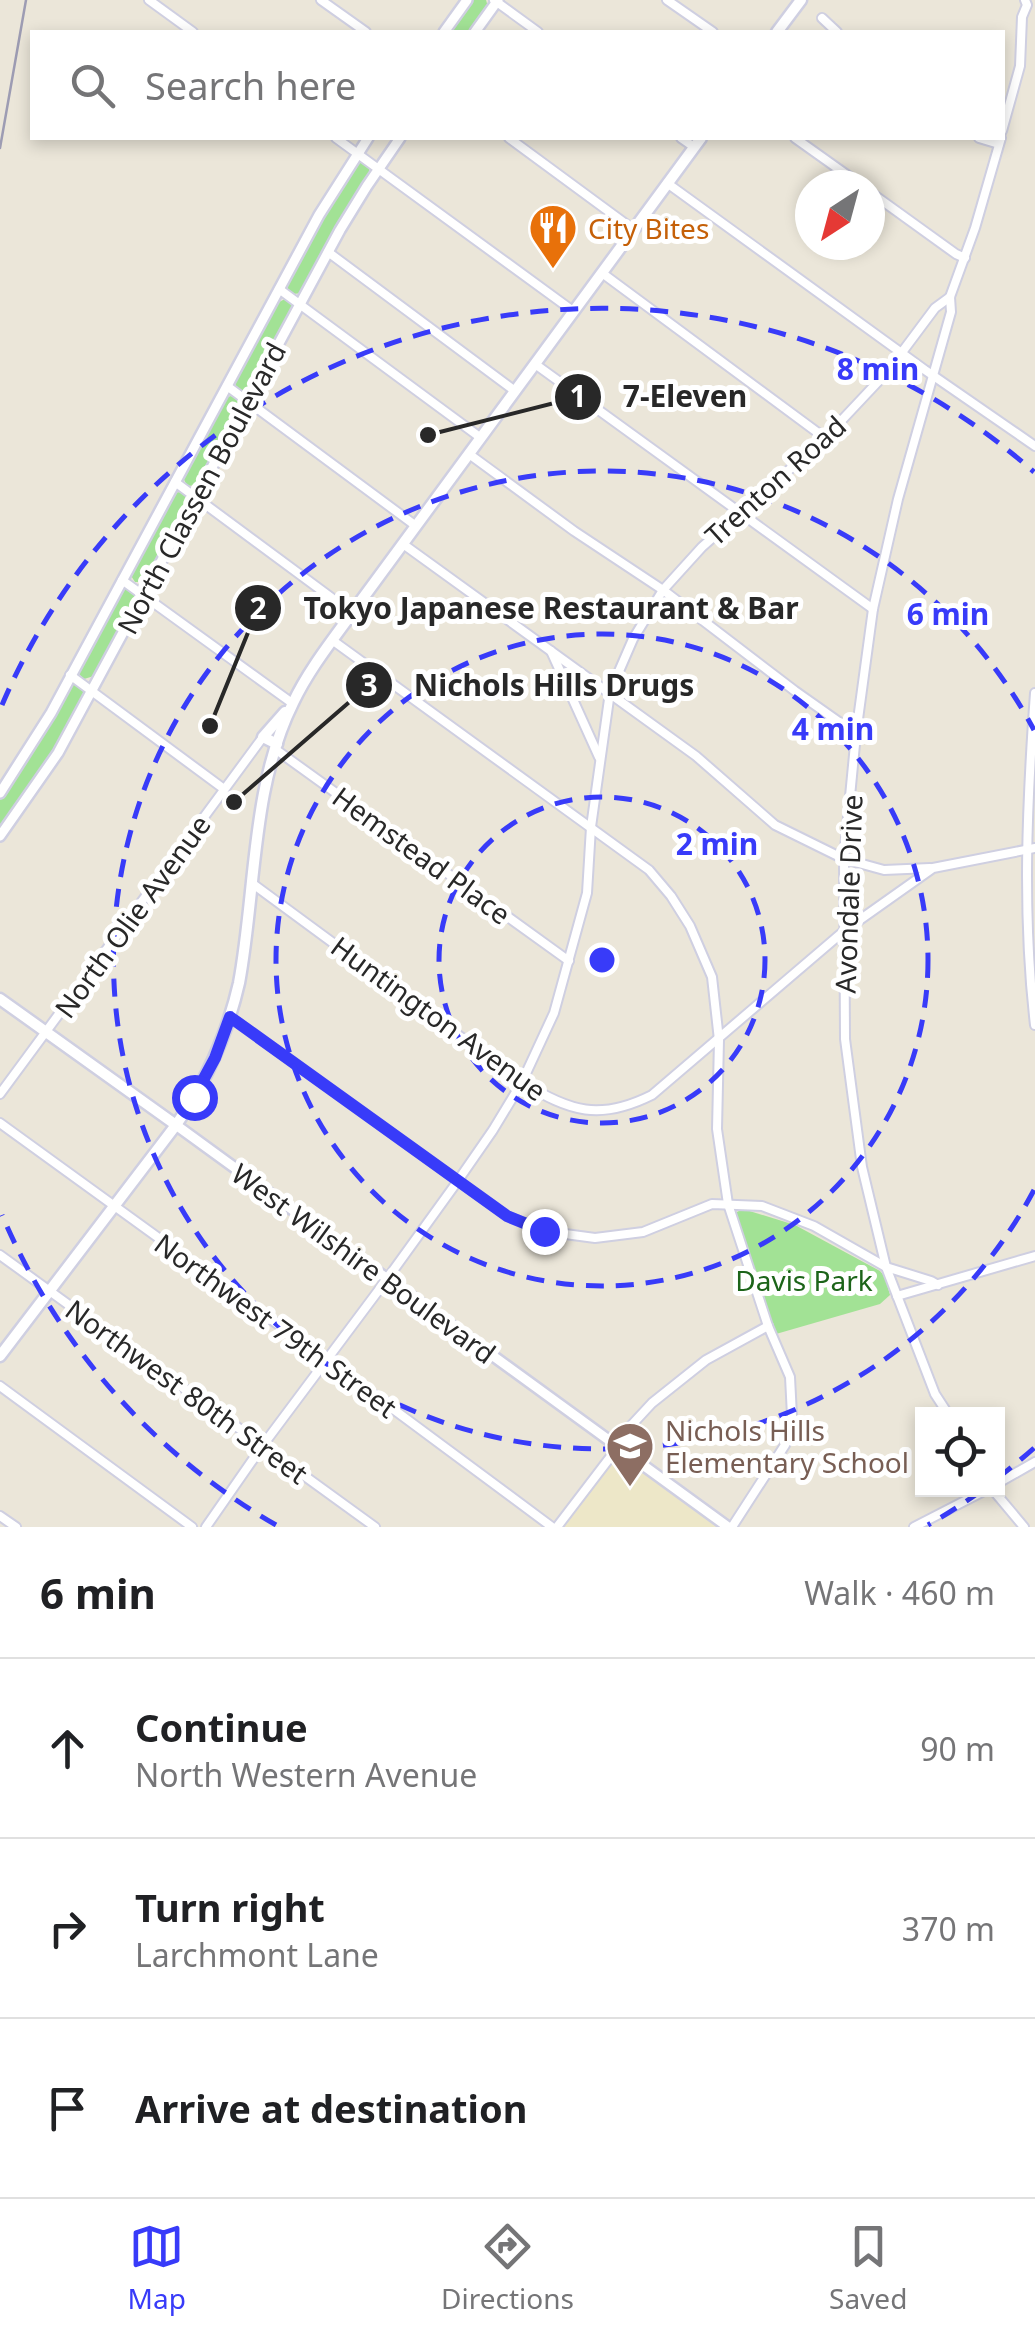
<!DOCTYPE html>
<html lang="en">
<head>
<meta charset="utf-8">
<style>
  body { margin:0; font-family:"Noto Sans",sans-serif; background:#f2f2f2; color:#202124 }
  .controls { position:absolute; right:30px; bottom:30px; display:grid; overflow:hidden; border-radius:0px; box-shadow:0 5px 15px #0003 }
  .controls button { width:90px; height:90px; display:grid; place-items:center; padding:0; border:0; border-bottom:2px solid #e0e0e0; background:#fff; color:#202124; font:50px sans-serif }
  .compass { position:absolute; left:795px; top:170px; width:90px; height:90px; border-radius:50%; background:#fff; box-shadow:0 5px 15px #0003; rotate:216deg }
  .stop { position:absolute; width:30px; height:30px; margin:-22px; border:8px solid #383bf9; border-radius:50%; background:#fff }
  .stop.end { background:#383bf9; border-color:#fff; box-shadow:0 2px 10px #0008 }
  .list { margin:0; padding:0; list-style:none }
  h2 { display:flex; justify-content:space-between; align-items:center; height:130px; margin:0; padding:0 40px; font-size:42px }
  h2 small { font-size:32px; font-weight:400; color:#757577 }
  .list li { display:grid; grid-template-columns:65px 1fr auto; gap:30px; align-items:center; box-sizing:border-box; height:180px; padding:0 40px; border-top:2px solid #e0e0e0 }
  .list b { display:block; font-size:38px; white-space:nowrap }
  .list p { margin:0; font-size:32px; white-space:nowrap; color:#757577 }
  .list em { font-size:32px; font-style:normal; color:#757577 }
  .icon { flex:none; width:55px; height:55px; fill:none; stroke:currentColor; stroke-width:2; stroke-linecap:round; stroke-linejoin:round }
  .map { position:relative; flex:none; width:1035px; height:1527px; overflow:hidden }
  .search { position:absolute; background:#fff; box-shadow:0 5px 15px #0003; left:30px; right:30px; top:30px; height:110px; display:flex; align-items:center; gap:25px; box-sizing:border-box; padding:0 35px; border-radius:0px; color:#757577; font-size:38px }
  .sheet { height:670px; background:#fff }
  nav { display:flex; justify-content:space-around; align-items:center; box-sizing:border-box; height:140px; border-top:2px solid #e0e0e0; background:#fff; font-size:28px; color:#757577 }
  nav a { display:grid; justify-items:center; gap:5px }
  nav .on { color:#383bf9 }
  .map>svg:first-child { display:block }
</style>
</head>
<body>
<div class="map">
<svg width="1035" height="1527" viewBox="0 0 1035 1527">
  <rect width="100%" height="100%" fill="#ebe6d9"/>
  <!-- education -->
  <path fill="#ede7c8" d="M617 1454H621L721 1527H564Z"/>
  <!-- green -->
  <g fill="#a2e295">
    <path d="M472 0H486L488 7 471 32H448Z"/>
    <path d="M361 161 369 166V176L302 293 293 294 288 290 287 282 328 206 355 163Z"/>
    <path d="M285 299 292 304V312L249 390 243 392 237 389 234 379 275 304Z"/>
    <path d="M231 396C238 399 240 402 240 409L198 485 187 486 182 475 225 398Z"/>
    <path d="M181 492 184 494 188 504 147 579 144 582H135L130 574 174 493Z"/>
    <path d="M126 588 134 592 135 600 94 676 84 679 78 673 79 669 121 590Z"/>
    <path d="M75 684 83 691V696L36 779 0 828V798L28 759 67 688Z"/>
    <path d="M743 1209 795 1225 880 1271 885 1277 890 1295 880 1304 776 1334 769 1318 735 1217 737 1212Z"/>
  </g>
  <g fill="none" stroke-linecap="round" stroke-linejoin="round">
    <!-- minor casing -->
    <g stroke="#cfcfe1" stroke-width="12">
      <g id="minor">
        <path d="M149 0 193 32"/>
        <path d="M321 0 366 32"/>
        <path d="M494 0 538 32"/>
        <path d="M667 0 713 32"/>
        <path d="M822 18 837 32"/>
        <path d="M1002 131 1020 66 1022 17 1027 5 1025 0"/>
        <path d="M336 138 573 311"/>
        <path d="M509 138 634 230"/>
        <path d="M681 138 694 147"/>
        <path d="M795 138 861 185"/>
        <path d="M979 138 999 144"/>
        <path d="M667 183 925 370 1035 446"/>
        <path d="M870 192 956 254 965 258"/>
        <path d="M328 252 515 391"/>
        <path d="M602 273 825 438"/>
        <path d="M279 289 481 438"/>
        <path d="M535 364 873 609"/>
        <path d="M227 386 416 526"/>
        <path d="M469 454 574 531 663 590 795 691 856 734"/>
        <path d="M175 482 352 613"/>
        <path d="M403 544 696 756 775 825 844 859 884 870 930 868"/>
        <path d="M122 580 292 703"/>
        <path d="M332 640 649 870 671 896 690 926 712 977 719 1040 717 1129 728 1204 768 1326 790 1377 792 1416 785 1445 732 1527"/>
        <path d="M551 651 599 757"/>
        <path d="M70 675 224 789"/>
        <path d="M1035 693C1027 803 1022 914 1035 1025"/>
        <path d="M275 749 569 961"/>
        <path d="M253 884 522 1082C570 1112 600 1121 652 1095L844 931 933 868 1035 848"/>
        <path d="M230 1017 507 1216 543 1231 595 1238 643 1232 712 1204 762 1206 814 1226 886 1267 931 1281 938 1285"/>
        <path d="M0 1094 263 737"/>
        <path d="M0 1123 327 1360 552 1527"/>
        <path d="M0 1255 375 1527"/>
        <path d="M897 1296 1035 1256"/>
        <path d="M0 1386 192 1527"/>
        <path d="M948 1414 935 1394 886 1267 862 1167 845 1039 844 859 856 734 873 609 898 499 951 312 950 297 975 228 1001 138"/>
        <path d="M614 1444 652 1403 706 1360 768 1326"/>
        <path d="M998 1483 1035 1462"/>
        <path d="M993 1490 1024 1527"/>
        <path d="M0 1516 16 1527"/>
        <path d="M206 1527 263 1445 387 1279 457 1182 493 1130 522 1082 554 1013 587 893 591 827 610 692 633 639 663 590 702 547 825 438 888 371 935 308 950 297"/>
        <path d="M557 1527 618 1447"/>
        <path d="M914 1527 986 1490"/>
      </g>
    </g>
    <!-- tertiary casing -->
    <g stroke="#cfcfe1" stroke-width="14">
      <g id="tertiary">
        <path d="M444 32 467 0"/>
        <path d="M475 32 498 0"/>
        <path d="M0 793 51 713 319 215 368 138"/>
        <path d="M0 836 58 753 340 230 367 186 400 138"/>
        <path d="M176 1125 728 1527"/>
      </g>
    </g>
    <!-- secondary casing -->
    <g stroke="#cfcfe1" stroke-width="15">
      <g id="secondary">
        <path d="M777 32 801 0"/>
        <path d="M277 744 263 737 285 712"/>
        <path d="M0 999 176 1125"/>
        <path d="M0 1356 176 1125C206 1082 227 1035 239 983 256 892 251 787 293 703 308 671 331 642 352 613L701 138"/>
      </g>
    </g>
    <!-- minor -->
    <use href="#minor" stroke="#fff" stroke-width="8"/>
    <!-- tertiary -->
    <use href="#tertiary" stroke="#fff" stroke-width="9"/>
    <!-- secondary -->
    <use href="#secondary" stroke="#fff" stroke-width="10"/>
    <!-- rail -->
    <path stroke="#9d9cb3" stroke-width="2.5" d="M0 148 26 0"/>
  </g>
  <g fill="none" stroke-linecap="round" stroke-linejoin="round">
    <!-- route -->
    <path stroke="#383bf9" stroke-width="12" d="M194 1097 215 1058 230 1017 507 1216 544 1231"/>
  </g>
  <!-- distance rings -->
  <g fill="none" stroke="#383bf9" stroke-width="5" stroke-dasharray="18 12">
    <circle cx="602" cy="960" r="163"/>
    <circle cx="602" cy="960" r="326"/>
    <path d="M1034 1190A489 489 0 1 1 1034 730"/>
    <path d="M1034 1448A652 652 0 0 1 999 1477M981 1491A652 652 0 0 1 928 1525M276 1525A652 652 0 0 1 2 1215M2 705A652 652 0 0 1 1034 472"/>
  </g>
  <!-- icons -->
  <defs>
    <g id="restaurant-pin" transform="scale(2.5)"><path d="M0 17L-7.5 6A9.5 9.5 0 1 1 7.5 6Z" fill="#e8710a" stroke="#fff"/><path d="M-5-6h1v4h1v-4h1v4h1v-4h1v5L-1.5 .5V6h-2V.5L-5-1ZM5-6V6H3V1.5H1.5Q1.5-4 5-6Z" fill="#fff"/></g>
    <g id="school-pin" transform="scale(2.5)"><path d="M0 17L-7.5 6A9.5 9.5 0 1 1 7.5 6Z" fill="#8d6e63" stroke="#fff"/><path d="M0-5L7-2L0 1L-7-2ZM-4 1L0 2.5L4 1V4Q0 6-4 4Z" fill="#fff"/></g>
  </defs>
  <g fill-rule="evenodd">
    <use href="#restaurant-pin" x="553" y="228"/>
    <use href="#school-pin" x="630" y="1446"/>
  </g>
  <g text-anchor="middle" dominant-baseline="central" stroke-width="10" stroke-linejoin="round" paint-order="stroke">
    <!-- food labels -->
    <g font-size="28" fill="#c56008" stroke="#fff" text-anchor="start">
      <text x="588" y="228">City Bites</text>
    </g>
    <!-- street labels -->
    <g font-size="28" fill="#282828" stroke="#fff">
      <text transform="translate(775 480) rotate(-42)">Trenton Road</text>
      <text transform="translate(201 488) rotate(-62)">North Classen Boulevard</text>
      <text transform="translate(422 855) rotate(36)">Hemstead Place</text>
      <text transform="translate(848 894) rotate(-88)">Avondale Drive</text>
      <text transform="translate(132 916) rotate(-54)">North Olie Avenue</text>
      <text transform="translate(439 1018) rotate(36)">Huntington Avenue</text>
      <text transform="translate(364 1263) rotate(36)">West Wilshire Boulevard</text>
      <text transform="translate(276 1325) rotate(36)">Northwest 79th Street</text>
      <text transform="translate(187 1391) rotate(36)">Northwest 80th Street</text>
    </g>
    <!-- park labels -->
    <g font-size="28" fill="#1c6419" stroke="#fff">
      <text x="804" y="1280">Davis Park</text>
    </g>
    <!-- education labels -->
    <g font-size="28" fill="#785e54" stroke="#fff" text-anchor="start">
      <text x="665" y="1430">Nichols Hills<tspan x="665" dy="32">Elementary School</tspan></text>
    </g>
  </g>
  <circle cx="602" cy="960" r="15" fill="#383bf9" stroke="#fff" stroke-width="5"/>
  <g font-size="30" text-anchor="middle" font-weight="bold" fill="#383bf9" stroke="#fff" stroke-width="10" stroke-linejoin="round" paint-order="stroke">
    <text x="878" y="380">8 min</text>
    <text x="948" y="625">6 min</text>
    <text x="833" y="740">4 min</text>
    <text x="717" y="855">2 min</text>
  </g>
  <!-- callouts -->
  <path fill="none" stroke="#282828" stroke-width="4" d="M428 435L578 397M210 726L258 608M234 802L369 685"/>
  <g fill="#282828" stroke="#fff" stroke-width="4">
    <circle cx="428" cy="435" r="10"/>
    <circle cx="210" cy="726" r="10"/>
    <circle cx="234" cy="802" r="10"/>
    <circle cx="578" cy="397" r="25"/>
    <circle cx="258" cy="608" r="25"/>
    <circle cx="369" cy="685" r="25"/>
  </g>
  <g font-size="30" text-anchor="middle" font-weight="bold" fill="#fff">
    <text x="578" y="407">1</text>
    <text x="258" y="619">2</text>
    <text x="369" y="696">3</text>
  </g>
  <g font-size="30" text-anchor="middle" font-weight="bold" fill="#282828" stroke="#fff" stroke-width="10" stroke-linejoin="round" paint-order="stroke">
    <text x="685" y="407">7-Eleven</text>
    <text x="551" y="619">Tokyo Japanese Restaurant &amp; Bar</text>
    <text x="554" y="696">Nichols Hills Drugs</text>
  </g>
</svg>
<div class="controls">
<button><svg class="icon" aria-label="locate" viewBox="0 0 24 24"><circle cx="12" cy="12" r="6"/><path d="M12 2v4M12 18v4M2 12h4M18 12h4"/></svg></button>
</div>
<svg class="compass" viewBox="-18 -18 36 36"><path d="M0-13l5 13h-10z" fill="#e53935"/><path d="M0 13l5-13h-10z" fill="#757577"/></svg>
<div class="stop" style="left:194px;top:1097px"></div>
<div class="stop end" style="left:544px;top:1231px"></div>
<div class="search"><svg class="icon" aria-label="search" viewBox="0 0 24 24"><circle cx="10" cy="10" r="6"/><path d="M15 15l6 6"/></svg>Search here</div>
</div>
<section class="sheet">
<h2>6 min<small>Walk · 460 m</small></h2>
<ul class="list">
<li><svg class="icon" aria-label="ahead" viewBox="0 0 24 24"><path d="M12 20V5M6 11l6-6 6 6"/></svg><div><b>Continue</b><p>North Western Avenue</p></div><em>90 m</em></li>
<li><svg class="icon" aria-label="right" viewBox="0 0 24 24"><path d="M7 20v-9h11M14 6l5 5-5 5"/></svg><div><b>Turn right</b><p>Larchmont Lane</p></div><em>370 m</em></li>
<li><svg class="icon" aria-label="arrive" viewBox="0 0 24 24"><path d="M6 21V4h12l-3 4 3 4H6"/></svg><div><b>Arrive at destination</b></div></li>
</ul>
</section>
<nav>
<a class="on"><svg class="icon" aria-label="map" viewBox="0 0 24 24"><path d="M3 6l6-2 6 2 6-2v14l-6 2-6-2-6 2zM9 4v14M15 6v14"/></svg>Map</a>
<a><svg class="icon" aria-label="directions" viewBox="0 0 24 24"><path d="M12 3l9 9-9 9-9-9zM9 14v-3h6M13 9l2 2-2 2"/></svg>Directions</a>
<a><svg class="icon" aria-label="saved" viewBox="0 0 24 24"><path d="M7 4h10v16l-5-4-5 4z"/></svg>Saved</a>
</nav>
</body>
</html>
